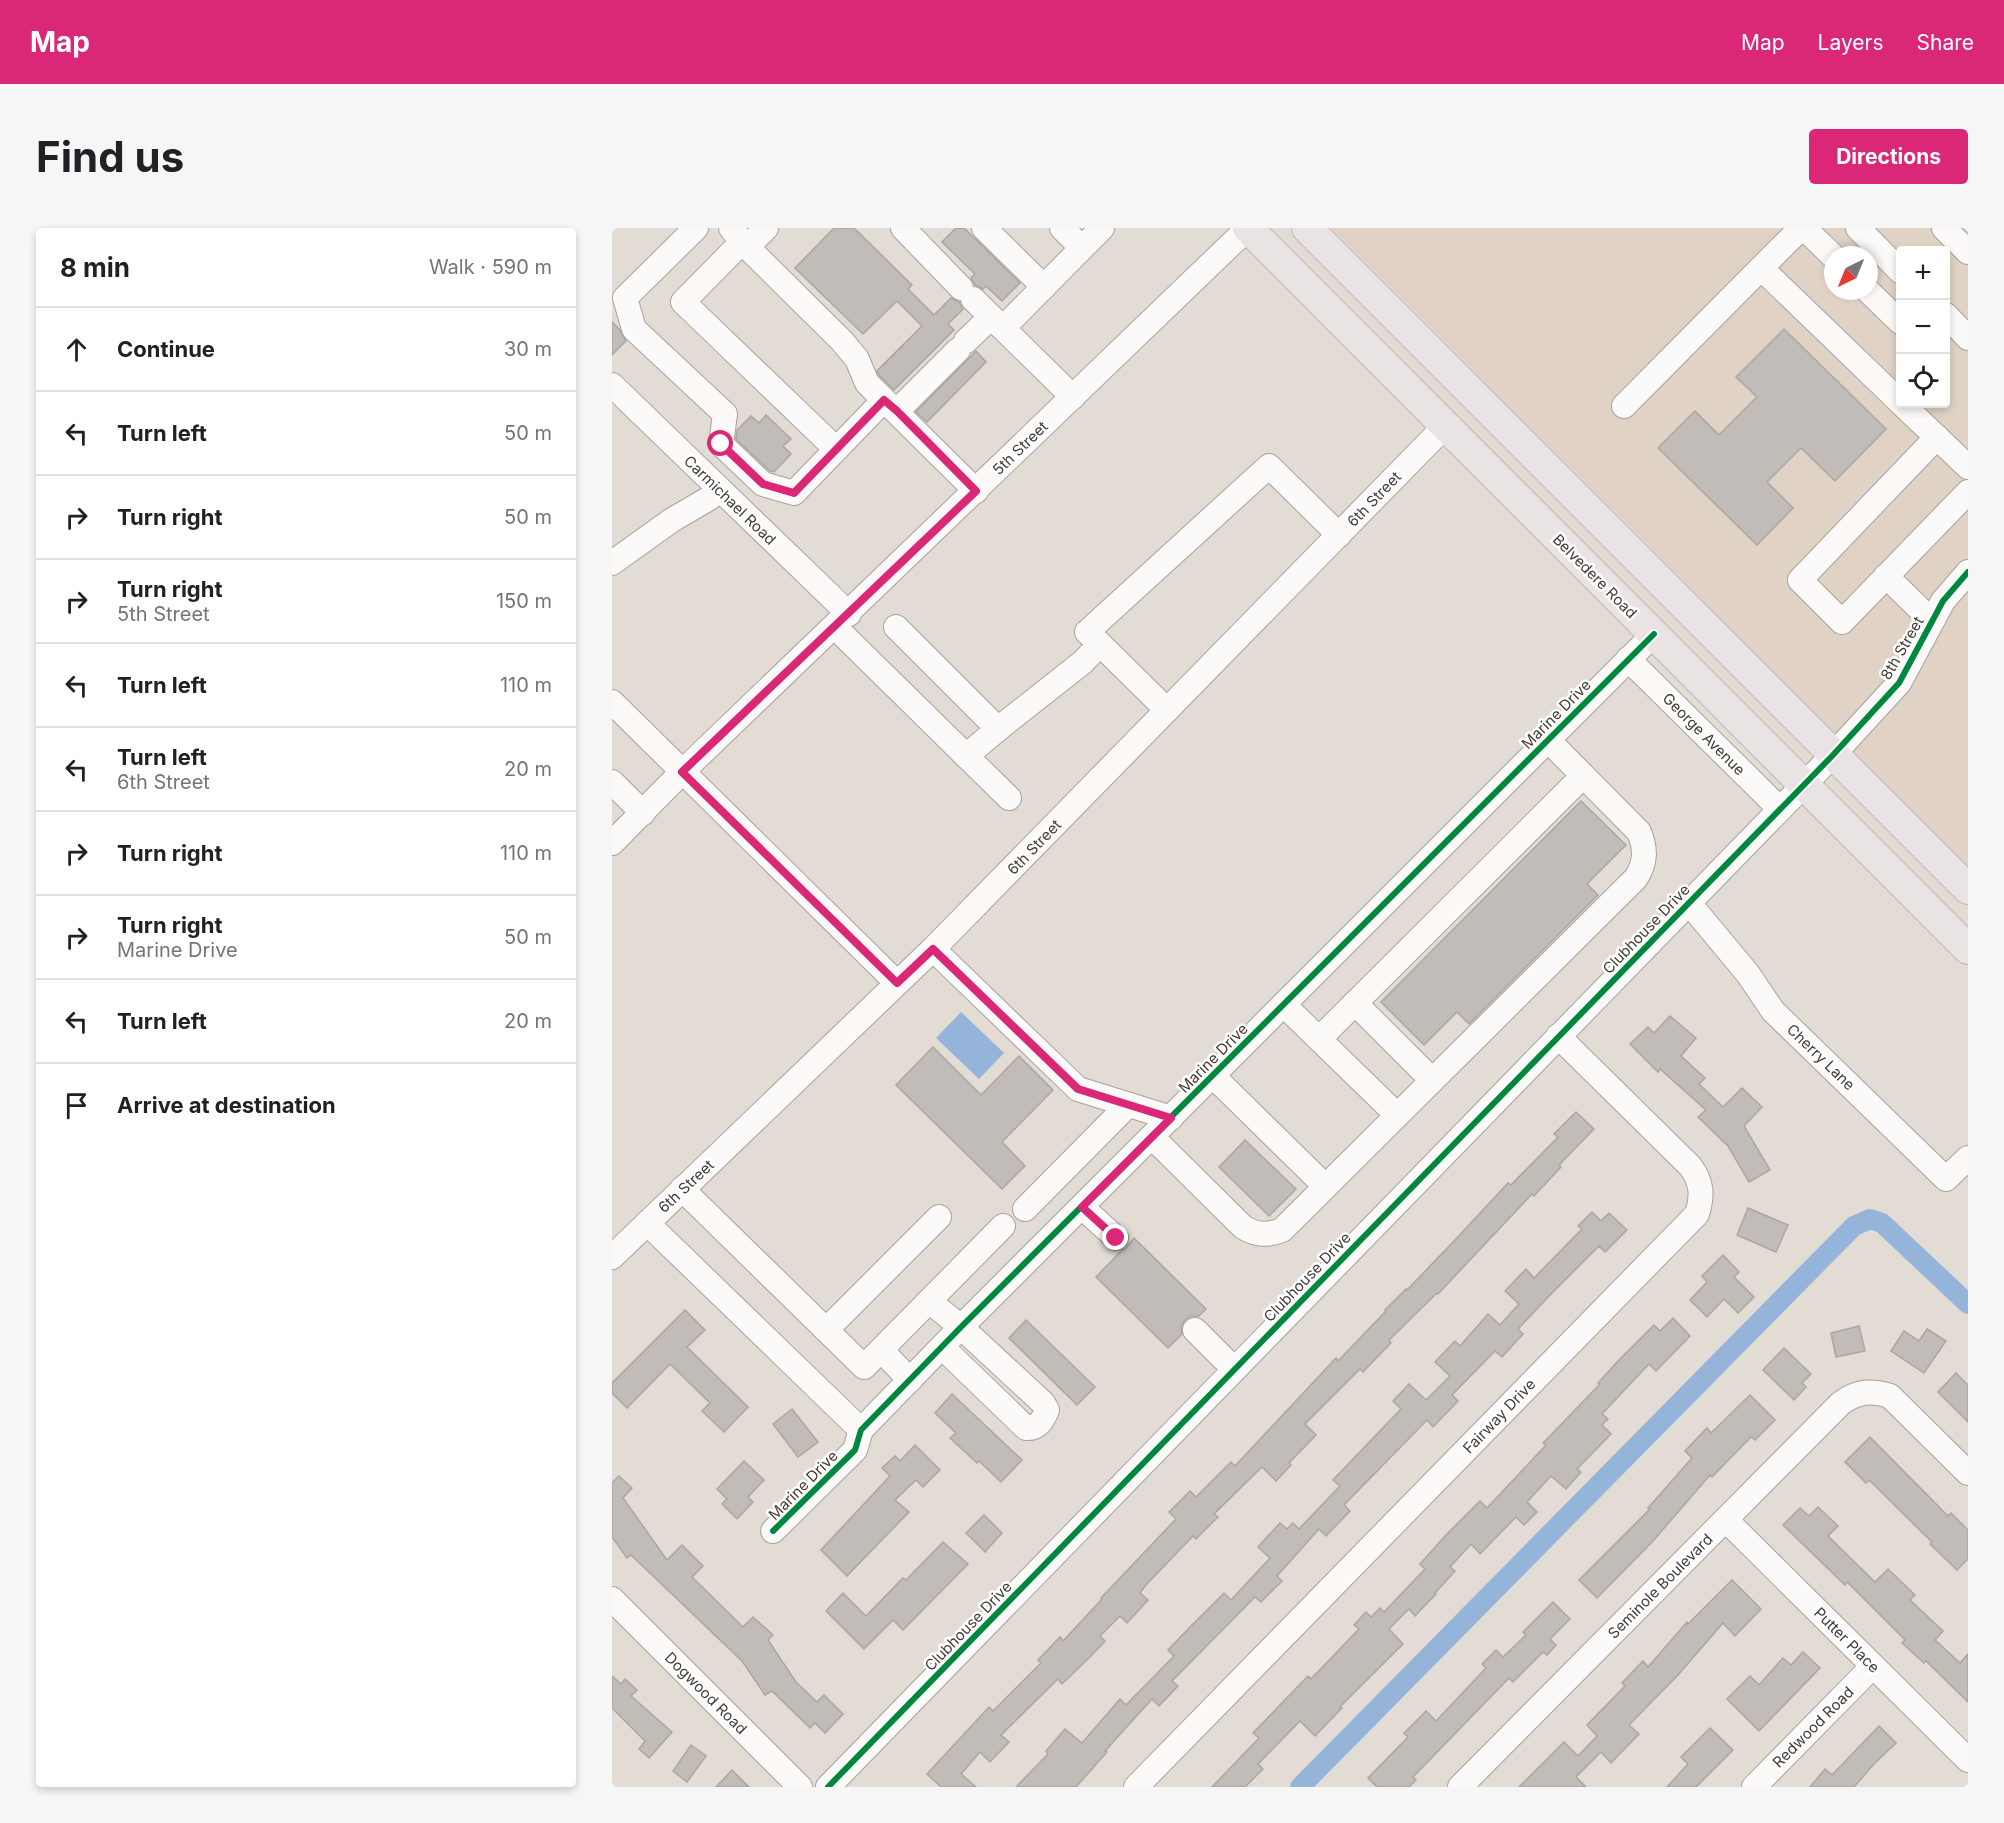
<!DOCTYPE html>
<html lang="en">
<head>
<meta charset="utf-8">
<style>
  body { margin:0; font-family:Inter,sans-serif; background:#f6f6f6; color:#202124 }
  .controls { position:absolute; right:18px; top:18px; display:grid; overflow:hidden; border-radius:6px; box-shadow:0 3px 9px #0003 }
  .controls button { width:54px; height:54px; display:grid; place-items:center; padding:0; border:0; border-bottom:2px solid #e0e0e0; background:#fff; color:#202124; font:30px sans-serif }
  .compass { position:absolute; left:1212px; top:18px; width:54px; height:54px; border-radius:50%; background:#fff; box-shadow:0 3px 9px #0003; rotate:223deg }
  .stop { position:absolute; width:18px; height:18px; margin:-14px; border:4px solid #db2777; border-radius:50%; background:#fff }
  .stop.end { background:#db2777; border-color:#fff; box-shadow:0 2px 6px #0008 }
  .list { margin:0; padding:0; list-style:none }
  h2 { display:flex; justify-content:space-between; align-items:center; height:78px; margin:0; padding:0 24px; font-size:26px }
  h2 small { font-size:20px; font-weight:400; color:#757577 }
  .list li { display:grid; grid-template-columns:39px 1fr auto; gap:18px; align-items:center; box-sizing:border-box; height:84px; padding:0 24px; border-top:2px solid #e0e0e0 }
  .list b { display:block; font-size:22px; white-space:nowrap }
  .list p { margin:0; font-size:20px; white-space:nowrap; color:#757577 }
  .list em { font-size:20px; font-style:normal; color:#757577 }
  .icon { flex:none; width:33px; height:33px; fill:none; stroke:currentColor; stroke-width:2; stroke-linecap:round; stroke-linejoin:round }
  .map { position:relative; flex:none; width:1356px; height:1559px; overflow:hidden; border-radius:6px }
  header { display:flex; align-items:center; gap:36px; box-sizing:border-box; height:84px; padding:0 30px; background:#db2777; color:#fff }
  header strong { font-size:28px }
  nav { display:flex; gap:33px; margin-inline-start:auto; font-size:21px }
  .intro { display:flex; align-items:center; justify-content:space-between; box-sizing:border-box; height:144px; padding:0 36px }
  h1 { margin:0; font-size:42px }
  .button { padding:15px 27px; border-radius:6px; background:#db2777; color:#fff; font-size:21px; font-weight:700 }
  main { display:flex; gap:36px; padding:0 36px }
  aside { flex:1; background:#fff; border-radius:6px; box-shadow:0 3px 9px #0003 }
  .map>svg:first-child { display:block }
</style>
</head>
<body>
<header>
<strong>Map</strong>
<nav><a>Map</a><a>Layers</a><a>Share</a></nav>
</header>
<div class="intro"><h1>Find us</h1><a class="button">Directions</a></div>
<main>
<aside>
<h2>8 min<small>Walk · 590 m</small></h2>
<ul class="list">
<li><svg class="icon" aria-label="ahead" viewBox="0 0 24 24"><path d="M12 20V5M6 11l6-6 6 6"/></svg><div><b>Continue</b></div><em>30 m</em></li>
<li><svg class="icon" aria-label="left" viewBox="0 0 24 24"><path d="M17 20v-9H6M10 6l-5 5 5 5"/></svg><div><b>Turn left</b></div><em>50 m</em></li>
<li><svg class="icon" aria-label="right" viewBox="0 0 24 24"><path d="M7 20v-9h11M14 6l5 5-5 5"/></svg><div><b>Turn right</b></div><em>50 m</em></li>
<li><svg class="icon" aria-label="right" viewBox="0 0 24 24"><path d="M7 20v-9h11M14 6l5 5-5 5"/></svg><div><b>Turn right</b><p>5th Street</p></div><em>150 m</em></li>
<li><svg class="icon" aria-label="left" viewBox="0 0 24 24"><path d="M17 20v-9H6M10 6l-5 5 5 5"/></svg><div><b>Turn left</b></div><em>110 m</em></li>
<li><svg class="icon" aria-label="left" viewBox="0 0 24 24"><path d="M17 20v-9H6M10 6l-5 5 5 5"/></svg><div><b>Turn left</b><p>6th Street</p></div><em>20 m</em></li>
<li><svg class="icon" aria-label="right" viewBox="0 0 24 24"><path d="M7 20v-9h11M14 6l5 5-5 5"/></svg><div><b>Turn right</b></div><em>110 m</em></li>
<li><svg class="icon" aria-label="right" viewBox="0 0 24 24"><path d="M7 20v-9h11M14 6l5 5-5 5"/></svg><div><b>Turn right</b><p>Marine Drive</p></div><em>50 m</em></li>
<li><svg class="icon" aria-label="left" viewBox="0 0 24 24"><path d="M17 20v-9H6M10 6l-5 5 5 5"/></svg><div><b>Turn left</b></div><em>20 m</em></li>
<li><svg class="icon" aria-label="arrive" viewBox="0 0 24 24"><path d="M6 21V4h12l-3 4 3 4H6"/></svg><div><b>Arrive at destination</b></div></li>
</ul>
</aside>
<div class="map">
<svg width="1356" height="1559" viewBox="0 0 1356 1559">
  <rect width="100%" height="100%" fill="#e2dcd5"/>
  <!-- built -->
  <path fill="#e0d3c6" fill-rule="evenodd" d="M719 0H1356V638L1198 480ZM1288 22H1334V176H1288ZM1221 27H1257V63H1221Z"/>
  <!-- water -->
  <path fill="#94b5d9" d="M349 784 392 825 367 851 324 810Z"/>
  <g fill="none" stroke-linecap="round" stroke-linejoin="round">
    <!-- canal -->
    <path stroke="#94b5d9" stroke-width="20" d="M688 1559 1242 998 1258 991 1270 995 1356 1076"/>
  </g>
  <!-- building -->
  <g fill="#c1bcb7" stroke="#aba6a0" stroke-width="1.5">
    <path d="M222 0H242L300 57 296 61 322 87 339 70 347 74 351 81 336 96 342 102 282 162 267 147 265 143 310 98 285 73 251 106 183 40Z"/>
    <path d="M344 0H352L408 55 390 73 374 58 371 61 363 57 359 50 363 46 330 14Z"/>
    <path d="M0 94 7 101 14 113 0 127Z"/>
    <path d="M1172 101 1274 201 1223 253 1189 220 1155 254 1181 280 1145 317 1046 220 1083 183 1107 207 1145 169 1124 149Z"/>
    <path d="M364 123 374 134 315 194 304 184Z"/>
    <path d="M154 187 179 211 171 218 179 226 162 244 158 243 124 211 125 202 139 188 147 195Z"/>
    <path d="M969 573 1014 617 975 656 986 667 857 796 845 784 812 817 769 774Z"/>
    <path d="M1058 788 1084 810 1069 828 1093 850 1087 856 1111 879 1130 860 1150 879 1132 898 1158 942 1137 954 1116 918 1086 889 1094 882 1048 841 1046 844 1018 816 1036 799 1042 805Z"/>
    <path d="M321 819 369 867 407 828 441 862 390 914 413 938 390 961 284 857Z"/>
    <path d="M964 884 982 901 947 937 949 939 922 968 920 966 826 1066 825 1065 777 1112 779 1115 751 1144 748 1141 693 1196 704 1207 677 1235 679 1237 664 1253 650 1239 602 1286 606 1289 584 1311 581 1308 534 1357 528 1365 536 1372 515 1395 508 1388 488 1408 493 1413 478 1429 450 1456 446 1451 389 1507 397 1514 378 1534 368 1524 349 1546 364 1559H329L315 1546 377 1479 381 1483 429 1435 426 1432 448 1409 451 1413 490 1371 489 1370 564 1291 557 1284 578 1263 584 1269 619 1234 623 1238 724 1130 726 1133 774 1083 773 1082 794 1061 795 1062 842 1013 896 955 899 957 946 909 942 906Z"/>
    <path d="M633 912 684 961 657 988 607 939Z"/>
    <path d="M1136 980 1176 997 1164 1024 1125 1007Z"/>
    <path d="M980 984 989 993 997 985 1015 1002 993 1024 987 1018 939 1066 906 1101 911 1106 890 1129 883 1123 840 1167 846 1173 821 1199 815 1192 732 1277 738 1283 714 1308 707 1301 665 1348 670 1353 649 1374 643 1369 560 1453 566 1458 547 1478 540 1471 493 1523 495 1524 464 1559H404L436 1526 434 1523 453 1501 470 1515 508 1471 514 1477 562 1428 556 1422 578 1399 612 1365 619 1372 658 1330 646 1319 668 1295 675 1301 681 1295 687 1301 728 1258 721 1252 789 1181 781 1173 797 1156 814 1172 838 1148 823 1134 843 1113 848 1118 876 1086 888 1097 907 1076 893 1063 914 1041 922 1050 970 1001 966 998Z"/>
    <path d="M522 1010 594 1081 587 1088H579L573 1092 569 1099 570 1106 556 1120 484 1049 508 1024 514 1020Z"/>
    <path d="M1111 1027 1127 1044 1122 1049 1142 1069 1126 1085 1112 1071 1095 1089 1078 1072 1095 1054 1090 1048Z"/>
    <path d="M73 1082 93 1102 75 1119 136 1179 112 1204 90 1183 98 1175 58 1136 15 1180 0 1165V1155Z"/>
    <path d="M1061 1090 1078 1108 1044 1143 1037 1136 990 1186 996 1191 990 1197 999 1206 965 1241 969 1244 954 1261 939 1248 915 1274 925 1284 912 1297 904 1289 868 1326 859 1316 838 1339 843 1343 823 1365 824 1366 803 1388 797 1381 777 1401 791 1416 728 1479 730 1480 703 1508 688 1493 646 1536 651 1541 633 1559H600L647 1510 641 1505 696 1448 699 1451 747 1401 742 1397 754 1384 759 1389 768 1380 772 1384 813 1341 808 1336 834 1307 868 1273 875 1280 934 1217 931 1215 988 1156 986 1155 1006 1133 1042 1097 1048 1103Z"/>
    <path d="M414 1092 483 1159 465 1177 397 1110Z"/>
    <path d="M1247 1098 1253 1123 1224 1129 1219 1105Z"/>
    <path d="M1315 1101 1334 1113 1312 1145 1279 1123 1292 1103 1307 1113Z"/>
    <path d="M1172 1120 1199 1146 1190 1155 1194 1159 1182 1172 1151 1142Z"/>
    <path d="M1344 1145 1356 1157V1194L1326 1164Z"/>
    <path d="M340 1166 410 1232 389 1254 367 1233 365 1235 338 1210 344 1205 323 1185Z"/>
    <path d="M1138 1167 1163 1192 1143 1212 1139 1209 1100 1249 1098 1247 1041 1313 985 1370 967 1352 1038 1281 1036 1280 1080 1230 1073 1223 1095 1200 1099 1205Z"/>
    <path d="M180 1181 206 1214 186 1229 161 1196Z"/>
    <path d="M1258 1209 1336 1288 1339 1285 1356 1302V1331L1345 1342 1318 1316 1320 1314 1257 1252 1254 1255 1233 1234Z"/>
    <path d="M303 1217 328 1242 311 1259 304 1252 283 1272 297 1284 235 1348 209 1322 278 1248 270 1240 283 1228 288 1233Z"/>
    <path d="M132 1233 152 1252 136 1269 141 1274 125 1291 110 1276 115 1271 105 1261Z"/>
    <path d="M7 1248 20 1260 11 1270 55 1332 70 1317 91 1338 80 1349 131 1399 141 1389 161 1407 156 1412 184 1454 205 1474 212 1467 231 1486 213 1505 203 1495 198 1500 160 1463 153 1467 130 1433 19 1327 15 1330 0 1309V1255Z"/>
    <path d="M1206 1279 1226 1298 1216 1308 1263 1354 1276 1341 1303 1367 1298 1372 1331 1403 1323 1412 1348 1435 1356 1426V1474L1314 1433 1312 1435 1290 1415 1293 1412 1235 1354 1233 1357 1171 1297 1188 1280 1197 1288Z"/>
    <path d="M372 1287 390 1305 373 1324 354 1305Z"/>
    <path d="M331 1314 356 1336 291 1402 281 1392 252 1421 214 1383 231 1365 254 1388 291 1350 294 1352Z"/>
    <path d="M1120 1352 1149 1381 1123 1408 1111 1395 1066 1447 1017 1497 1027 1506 999 1535 989 1524 964 1549 974 1559H907L952 1514 966 1528 985 1508 975 1497 1013 1458 1010 1455 1031 1433 1036 1439 1075 1394 1076 1396Z"/>
    <path d="M941 1374 958 1391 938 1411 944 1417 935 1427 931 1424 901 1454 897 1450 801 1549 804 1552 797 1559H765L756 1550 796 1509 792 1505 814 1483 824 1493 874 1440 870 1436 884 1422 891 1429 914 1407 911 1404Z"/>
    <path d="M1191 1424 1208 1440 1147 1503 1115 1471 1138 1448 1147 1457 1171 1430 1179 1437Z"/>
    <path d="M0 1448 9 1456 13 1451 25 1462 19 1468 60 1504 37 1530 27 1521 33 1513 0 1480Z"/>
    <path d="M1267 1498 1284 1515 1262 1536 1242 1559H1198L1213 1541 1220 1547Z"/>
    <path d="M1098 1500 1121 1522 1084 1559H1055L1076 1536 1069 1529Z"/>
    <path d="M79 1517 94 1528 75 1554 61 1543Z"/>
    <path d="M120 1542 137 1559H104Z"/>
  </g>
  <g fill="none" stroke-linecap="round" stroke-linejoin="round">
    <!-- minor casing -->
    <g stroke="#a7a29c" stroke-width="26">
      <g id="minor">
        <path d="M84 0 13 70 22 101 113 186 109 216 151 256 182 265 272 172"/>
        <path d="M119 0 130 14 230 113 245 131 255 155 364 263"/>
        <path d="M291 0 349 60"/>
        <path d="M372 0 432 59"/>
        <path d="M450 0 470 20"/>
        <path d="M1192 0 1221 28"/>
        <path d="M1246 0 1288 43"/>
        <path d="M1332 0 1356 24"/>
        <path d="M130 14 71 74 224 221"/>
        <path d="M135 19 154 0"/>
        <path d="M1149 40 1189 0"/>
        <path d="M1256 63 1288 94"/>
        <path d="M361 71 461 169"/>
        <path d="M1334 87 1356 110"/>
        <path d="M391 100 490 0"/>
        <path d="M354 113 379 89"/>
        <path d="M0 157 237 386"/>
        <path d="M1290 176 1356 239"/>
        <path d="M1012 178 1149 40 1288 174"/>
        <path d="M285 183 346 122"/>
        <path d="M1325 209 1188 352 1230 394 1356 264"/>
        <path d="M0 335 60 292 96 271 108 262"/>
        <path d="M1274 348 1320 393"/>
        <path d="M223 399 397 570"/>
        <path d="M284 399 386 501 471 434 488 416 555 482"/>
        <path d="M488 416 475 404 657 238 727 307"/>
        <path d="M1016 431 1168 581"/>
        <path d="M0 474 285 755"/>
        <path d="M354 528 386 501"/>
        <path d="M0 554 31 585"/>
        <path d="M0 615 70 544 636 0"/>
        <path d="M1077 675 1136 746 1161 783 1334 951 1356 930"/>
        <path d="M321 721 466 861 559 890"/>
        <path d="M743 775 820 852"/>
        <path d="M672 777 785 887"/>
        <path d="M707 811 971 548"/>
        <path d="M601 848 713 958"/>
        <path d="M540 909 631 999C644 1007 655 1008 670 1002L1024 650C1034 634 1034 621 1027 604L936 512"/>
        <path d="M70 961 252 1139 391 998"/>
        <path d="M470 979 504 1010"/>
        <path d="M413 981 516 877"/>
        <path d="M35 995 249 1202"/>
        <path d="M0 1029 321 721 833 198"/>
        <path d="M317 1073 349 1099 431 1175 435 1182C431 1192 426 1201 414 1200L330 1119"/>
        <path d="M214 1102 327 989"/>
        <path d="M583 1102 622 1141"/>
        <path d="M269 1122 298 1152"/>
        <path d="M1114 1292 1356 1532"/>
        <path d="M161 1303 243 1222 249 1202 349 1099 1042 406"/>
        <path d="M0 1371 188 1559"/>
        <path d="M216 1559 1221 527 1287 455 1331 373 1356 344"/>
        <path d="M524 1559 1085 986C1091 967 1090 954 1078 938L946 808"/>
        <path d="M848 1559 1229 1175C1246 1163 1259 1162 1278 1168L1356 1245"/>
        <path d="M1142 1559 1261 1438"/>
      </g>
    </g>
    <!-- major casing -->
    <g stroke="#bdb9b6" stroke-width="32">
      <g id="major">
        <path d="M636 0 1356 721"/>
        <path d="M695 0 1356 661"/>
      </g>
    </g>
    <!-- minor -->
    <use href="#minor" stroke="#fbfaf9" stroke-width="24"/>
    <!-- major -->
    <use href="#major" stroke="#eae3e3" stroke-width="30"/>
    <!-- cycleway casing -->
    <g stroke="#fff" stroke-width="10">
      <g id="cycleway">
        <path d="M161 1303 243 1222 249 1202 349 1099 1042 406"/>
        <path d="M216 1559 1221 527 1287 455 1331 373 1356 344"/>
      </g>
    </g>
    <!-- cycleway -->
    <use href="#cycleway" stroke="#00873e" stroke-width="6"/>
  </g>
  <g fill="none" stroke-linecap="round" stroke-linejoin="round">
    <!-- route -->
    <path stroke="#db2777" stroke-width="8" d="M109 216 151 256 182 265 272 172 285 183 364 263 70 544 285 755 321 721 466 861 559 890 470 979 504 1010"/>
  </g>
  <g text-anchor="middle" dominant-baseline="central" stroke-width="5" stroke-linejoin="round" paint-order="stroke">
    <!-- street labels -->
    <g font-size="15" fill="#413c37" stroke="#fff">
      <text transform="translate(408 220) rotate(-44)">5th Street</text>
      <text transform="translate(762 271) rotate(-46)">6th Street</text>
      <text transform="translate(118 272) rotate(44)">Carmichael Road</text>
      <text transform="translate(983 348) rotate(45)">Belvedere Road</text>
      <text transform="translate(1290 420) rotate(-60)">8th Street</text>
      <text transform="translate(944 486) rotate(-45)">Marine Drive</text>
      <text transform="translate(1092 506) rotate(45)">George Avenue</text>
      <text transform="translate(422 619) rotate(-46)">6th Street</text>
      <text transform="translate(1034 701) rotate(-46)">Clubhouse Drive</text>
      <text transform="translate(1209 829) rotate(44)">Cherry Lane</text>
      <text transform="translate(601 830) rotate(-45)">Marine Drive</text>
      <text transform="translate(74 958) rotate(-43)">6th Street</text>
      <text transform="translate(695 1049) rotate(-46)">Clubhouse Drive</text>
      <text transform="translate(887 1188) rotate(-46)">Fairway Drive</text>
      <text transform="translate(191 1257) rotate(-45)">Marine Drive</text>
      <text transform="translate(1048 1358) rotate(-45)">Seminole Boulevard</text>
      <text transform="translate(356 1398) rotate(-46)">Clubhouse Drive</text>
      <text transform="translate(1235 1412) rotate(45)">Putter Place</text>
      <text transform="translate(94 1465) rotate(45)">Dogwood Road</text>
      <text transform="translate(1201 1499) rotate(-45)">Redwood Road</text>
    </g>
  </g>
</svg>
<div class="controls">
<button>+</button>
<button>−</button>
<button><svg class="icon" aria-label="locate" viewBox="0 0 24 24"><circle cx="12" cy="12" r="6"/><path d="M12 2v4M12 18v4M2 12h4M18 12h4"/></svg></button>
</div>
<svg class="compass" viewBox="-18 -18 36 36"><path d="M0-13l5 13h-10z" fill="#e53935"/><path d="M0 13l5-13h-10z" fill="#757577"/></svg>
<div class="stop" style="left:109px;top:216px"></div>
<div class="stop end" style="left:504px;top:1010px"></div>
</div>
</main>
</body>
</html>
